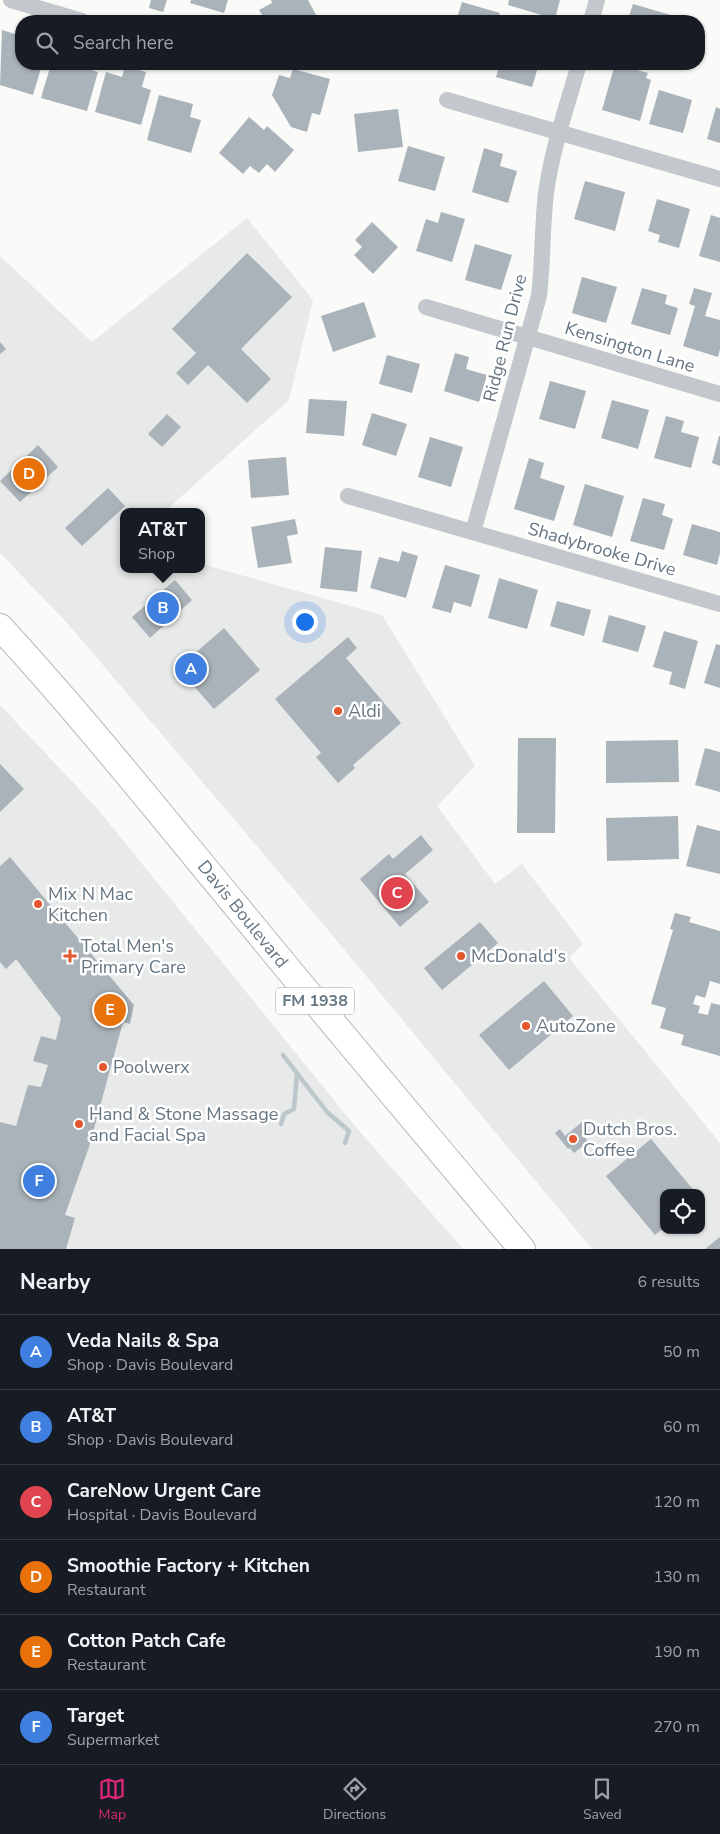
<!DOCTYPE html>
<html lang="en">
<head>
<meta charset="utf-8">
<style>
  body { margin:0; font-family:"Nunito Sans",sans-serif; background:#242831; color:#f1f3f6 }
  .controls { position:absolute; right:15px; bottom:15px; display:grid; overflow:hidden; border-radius:10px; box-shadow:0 1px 4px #0004 }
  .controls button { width:45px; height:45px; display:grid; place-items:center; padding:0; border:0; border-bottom:1px solid #363941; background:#171b24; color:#f1f3f6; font:25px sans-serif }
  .you { position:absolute; left:304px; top:621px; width:18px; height:18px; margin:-12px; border:4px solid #fff; border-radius:50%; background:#1a73e8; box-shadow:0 0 0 8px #1a73e833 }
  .badge { display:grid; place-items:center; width:32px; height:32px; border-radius:50%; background:#db2777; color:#fff; font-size:16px; font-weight:700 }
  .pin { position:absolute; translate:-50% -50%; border:2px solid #fff; box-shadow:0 1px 5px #0006 }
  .popup { position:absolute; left:120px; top:508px; width:85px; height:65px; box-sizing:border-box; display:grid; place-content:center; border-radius:10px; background:#171b24; filter:drop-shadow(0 1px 4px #0005); font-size:16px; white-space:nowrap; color:#9ea1a6 }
  .popup b { font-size:19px; color:#f1f3f6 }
  .popup::after { content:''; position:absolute; left:50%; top:100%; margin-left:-10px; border:10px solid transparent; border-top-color:#171b24 }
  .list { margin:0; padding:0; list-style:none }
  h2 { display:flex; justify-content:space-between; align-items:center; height:65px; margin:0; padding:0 20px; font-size:21px }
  h2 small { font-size:16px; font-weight:400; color:#9ea1a6 }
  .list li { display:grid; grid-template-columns:32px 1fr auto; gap:15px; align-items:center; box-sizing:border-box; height:75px; padding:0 20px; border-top:1px solid #363941 }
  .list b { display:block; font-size:19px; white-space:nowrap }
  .list p { margin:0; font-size:16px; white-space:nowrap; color:#9ea1a6 }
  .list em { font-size:16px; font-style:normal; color:#9ea1a6 }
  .icon { flex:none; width:28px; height:28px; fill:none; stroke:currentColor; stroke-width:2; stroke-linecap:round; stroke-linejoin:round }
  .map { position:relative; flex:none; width:720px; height:1249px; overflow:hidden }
  .search { position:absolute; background:#171b24; box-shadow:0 1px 4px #0004; left:15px; right:15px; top:15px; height:55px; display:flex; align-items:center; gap:12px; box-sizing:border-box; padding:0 18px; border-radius:20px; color:#9ea1a6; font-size:19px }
  .sheet { height:515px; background:#171b24 }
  nav { display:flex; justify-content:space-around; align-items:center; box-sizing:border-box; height:70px; border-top:1px solid #363941; background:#171b24; font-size:14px; color:#9ea1a6 }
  nav a { display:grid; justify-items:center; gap:2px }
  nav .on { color:#db2777 }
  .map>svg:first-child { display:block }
</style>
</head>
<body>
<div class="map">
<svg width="720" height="1249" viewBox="0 0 720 1249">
  <rect width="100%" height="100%" fill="#fafaf8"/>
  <!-- built -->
  <g fill="#e8e9e9" fill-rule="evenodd">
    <path d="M247 218 313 300 289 400 164 512H124V569H202V564L382 615 475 766 437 806 495 884 522 864 583 944 569 958 720 1143V1249H592L323 924 68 624 0 553V256L92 342ZM664 1193H701V1230H664Z"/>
    <path d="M0 705 96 807 355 1126 463 1249H0Z"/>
  </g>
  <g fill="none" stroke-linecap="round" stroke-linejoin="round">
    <!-- stream -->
    <g stroke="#bbc7cb" stroke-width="4.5">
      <path d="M283 1055 327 1112 349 1131 345 1143"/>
      <path d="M281 1124 284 1114 294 1109 297 1074"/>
    </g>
  </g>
  <!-- building -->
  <g fill="#aab3b9">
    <path d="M151 0H167L163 12 149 8Z"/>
    <path d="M191 0H228L224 13 190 3Z"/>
    <path d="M271 0H308L319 20 266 21 259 10 272 3Z"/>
    <path d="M509 0H560L555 19 508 5Z"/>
    <path d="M462 2 500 13 497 21H456Z"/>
    <path d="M633 4 681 18 680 21H638L628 19Z"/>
    <path d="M2 30 21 36V64L42 65 33 95 0 85Z"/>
    <path d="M51 64H89L88 69 98 72 87 111 41 98Z"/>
    <path d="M379 64H402L400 70Z"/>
    <path d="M500 64H539L532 87 496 77Z"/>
    <path d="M615 64 648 73 646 78 651 80 640 121 602 110Z"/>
    <path d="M125 66 146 72 142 87 151 90 141 125 95 112 106 72 122 77Z"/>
    <path d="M293 69 330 79 320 115 312 113 307 132 291 127 272 95 279 75 290 78Z"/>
    <path d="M659 90 692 100 683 133 649 124Z"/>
    <path d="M159 95 193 104 190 117 201 120 191 153 147 140Z"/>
    <path d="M716 107 720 109V143L707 139Z"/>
    <path d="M398 109 403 147 358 152 354 114Z"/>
    <path d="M249 117 264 130 267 126 294 150 275 172 267 164 259 173 250 166 243 174 219 153Z"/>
    <path d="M408 146 445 157 435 191 398 181Z"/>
    <path d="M484 148 503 154 500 166 517 171 508 203 472 192Z"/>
    <path d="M585 181 625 192 615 231 574 219Z"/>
    <path d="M657 199 690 209 679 248 658 242 660 235 648 231Z"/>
    <path d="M441 212 465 219 452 262 416 251 426 219 438 223Z"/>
    <path d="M711 215 720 218V262L699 256Z"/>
    <path d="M372 222 398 247 373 274 354 255 362 247 355 240Z"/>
    <path d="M475 244 512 255 501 290 465 280Z"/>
    <path d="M247 253 292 297 241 349 271 379 247 403 208 365 188 385 176 373 196 353 172 329Z"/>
    <path d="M582 277 617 287 606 323 572 313Z"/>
    <path d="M642 288 667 295 665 304 678 308 670 335 631 324Z"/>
    <path d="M694 288 712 293 705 316 720 320V349L718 357 683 346 695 306 689 304Z"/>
    <path d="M364 302 376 337 333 352 321 316Z"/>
    <path d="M0 342 6 349 0 354Z"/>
    <path d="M455 353 469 357 466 369 487 375 479 402 444 391Z"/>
    <path d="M387 355 420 364 412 393 379 384Z"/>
    <path d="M550 381 586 391 575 429 539 419Z"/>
    <path d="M309 399 347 401 344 436 306 433Z"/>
    <path d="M612 400 649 410 638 449 601 438Z"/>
    <path d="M372 413 407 424 396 456 362 445Z"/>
    <path d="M167 414 181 427 162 447 148 434Z"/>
    <path d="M666 416 684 421 681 432 699 437 691 468 654 458Z"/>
    <path d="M719 436H720V466L712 463Z"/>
    <path d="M430 437 463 447 451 487 418 477Z"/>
    <path d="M38 445 58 467 20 502 0 481Z"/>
    <path d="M286 457 289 495 251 498 248 460Z"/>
    <path d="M529 458 544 463 540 478 565 486 554 521 514 509Z"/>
    <path d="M585 484 624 496 612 537 573 525Z"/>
    <path d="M108 488 125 506 82 546 65 528Z"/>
    <path d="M643 498 665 504 662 515 673 519 664 550 630 541Z"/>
    <path d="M295 519 298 534 287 536 292 563 258 568 251 527Z"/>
    <path d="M692 524 720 532V553L717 565 683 555Z"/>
    <path d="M325 547 362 551 357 592 320 588Z"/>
    <path d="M402 551 418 556 406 598 370 588 379 557 399 562Z"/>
    <path d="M445 565 480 575 471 607 454 602 451 613 432 608Z"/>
    <path d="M499 578 538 590 527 629 488 618Z"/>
    <path d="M175 580 192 600 150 638 132 617Z"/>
    <path d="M557 601 591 610 584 636 550 626Z"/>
    <path d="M609 615 646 626 638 652 602 642Z"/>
    <path d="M224 628 260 670 214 709 178 668Z"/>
    <path d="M664 631 698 641 685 689 669 684 672 672 653 667Z"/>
    <path d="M348 637 357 648 346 658 401 723 353 765 355 768 338 783 316 757 321 753 275 699Z"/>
    <path d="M716 644 720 645V688L704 683Z"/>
    <path d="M518 738H556L555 833H517Z"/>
    <path d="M678 740 679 782 606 783V741Z"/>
    <path d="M705 748 720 752V792L695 785Z"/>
    <path d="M0 764 24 789 0 812Z"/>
    <path d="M678 816 679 859 607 861 606 818Z"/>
    <path d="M697 825 720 831V874L686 866Z"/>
    <path d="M421 835 433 850 405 874 429 902 400 927 360 879 389 854 393 859Z"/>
    <path d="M10 857 134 1005 130 1024 123 1022 89 1147 65 1215 75 1218 66 1249H0V1122L16 1126 28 1085 41 1087 48 1065 33 1061 41 1036 56 1040 61 1018 16 959 6 969 0 962V866Z"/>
    <path d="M675 913 691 917 689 922 720 931V984L710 981 705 998 696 995 693 1004 700 1006 698 1013 708 1015 711 1003 720 1005V1056L681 1045 684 1035 660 1028 666 1008 651 1004 673 930 670 929Z"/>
    <path d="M480 922 498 943 442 990 424 968Z"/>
    <path d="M544 981 573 1016 509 1070 479 1035Z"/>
    <path d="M582 1122 591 1132 585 1137 588 1142 574 1153 570 1148 568 1149 555 1133 560 1129 565 1136Z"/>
    <path d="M651 1139 696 1193H664V1228L655 1235 606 1176Z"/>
    <path d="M720 1237V1249H705Z"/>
  </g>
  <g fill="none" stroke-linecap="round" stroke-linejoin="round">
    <!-- primary casing -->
    <g stroke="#b5babe" stroke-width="28">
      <path id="primary" d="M0 627C83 717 159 813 237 907 331 1022 427 1135 522 1249"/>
    </g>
    <!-- street -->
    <g stroke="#c3c8cc" stroke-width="16">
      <path d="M11 0 82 21"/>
      <path d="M591 21 597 0"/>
      <path d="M447 100 720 179"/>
      <path d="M426 307 720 394"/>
      <path d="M348 496 720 604"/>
      <path d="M473 532 539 296C543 262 542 227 546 193 552 149 567 106 579 64"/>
    </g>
    <!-- primary -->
    <use href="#primary" stroke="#fff" stroke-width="26"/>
  </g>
  <!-- markers -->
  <g fill="#e4572e" stroke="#fff" stroke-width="2">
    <circle cx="338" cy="711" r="5"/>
    <circle cx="38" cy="904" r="5"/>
    <path d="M67.5 948.5h5v5h5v5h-5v5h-5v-5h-5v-5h5z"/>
    <circle cx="461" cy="956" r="5"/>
    <circle cx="526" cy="1026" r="5"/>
    <circle cx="103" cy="1067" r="5"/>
    <circle cx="79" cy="1124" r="5"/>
    <circle cx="573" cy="1139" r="5"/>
  </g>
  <g text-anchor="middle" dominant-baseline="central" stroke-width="5" stroke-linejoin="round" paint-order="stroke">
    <!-- shield labels -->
    <rect fill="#fff" stroke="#939fa8" stroke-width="1" x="276" y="987.5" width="78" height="27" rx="4"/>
    <g font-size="16" font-weight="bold" fill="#657683">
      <text x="315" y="1001">FM 1938</text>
    </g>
    <!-- street labels -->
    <g font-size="18" fill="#657683" stroke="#fff">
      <text transform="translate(505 338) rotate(-76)">Ridge Run Drive</text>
      <text transform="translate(630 347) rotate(17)">Kensington Lane</text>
      <text transform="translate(602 549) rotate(16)">Shadybrooke Drive</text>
      <text transform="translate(243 914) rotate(51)">Davis Boulevard</text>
    </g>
    <!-- poi labels -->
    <g font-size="18" fill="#657683" stroke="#fff" text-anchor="start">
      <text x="348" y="711">Aldi</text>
      <text x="48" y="894">Mix N Mac<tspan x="48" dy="21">Kitchen</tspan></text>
      <text x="81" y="946">Total Men's<tspan x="81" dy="21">Primary Care</tspan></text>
      <text x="471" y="956">McDonald's</text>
      <text x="536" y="1026">AutoZone</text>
      <text x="113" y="1067">Poolwerx</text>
      <text x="89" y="1114">Hand &amp; Stone Massage<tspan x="89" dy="21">and Facial Spa</tspan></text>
      <text x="583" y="1129">Dutch Bros.<tspan x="583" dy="21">Coffee</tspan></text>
    </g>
  </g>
</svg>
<div class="controls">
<button><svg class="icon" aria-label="locate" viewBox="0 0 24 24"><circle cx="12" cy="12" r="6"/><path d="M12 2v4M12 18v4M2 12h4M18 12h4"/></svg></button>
</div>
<div class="you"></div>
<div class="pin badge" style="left:191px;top:669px;background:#3f7fe0">A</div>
<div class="pin badge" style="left:163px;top:608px;background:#3f7fe0">B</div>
<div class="popup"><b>AT&amp;T</b>Shop</div>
<div class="pin badge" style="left:397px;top:893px;background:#e0444e">C</div>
<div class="pin badge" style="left:29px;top:474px;background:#e8710a">D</div>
<div class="pin badge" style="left:110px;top:1010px;background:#e8710a">E</div>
<div class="pin badge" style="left:39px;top:1181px;background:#3f7fe0">F</div>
<div class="search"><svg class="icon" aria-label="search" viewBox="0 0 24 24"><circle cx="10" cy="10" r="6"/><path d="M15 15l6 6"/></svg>Search here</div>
</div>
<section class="sheet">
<h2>Nearby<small>6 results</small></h2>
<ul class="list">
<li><span class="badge" style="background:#3f7fe0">A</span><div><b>Veda Nails &amp; Spa</b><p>Shop · Davis Boulevard</p></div><em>50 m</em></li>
<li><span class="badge" style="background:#3f7fe0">B</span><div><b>AT&amp;T</b><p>Shop · Davis Boulevard</p></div><em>60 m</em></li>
<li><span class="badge" style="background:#e0444e">C</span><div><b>CareNow Urgent Care</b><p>Hospital · Davis Boulevard</p></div><em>120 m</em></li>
<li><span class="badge" style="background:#e8710a">D</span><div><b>Smoothie Factory + Kitchen</b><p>Restaurant</p></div><em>130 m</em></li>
<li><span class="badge" style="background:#e8710a">E</span><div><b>Cotton Patch Cafe</b><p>Restaurant</p></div><em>190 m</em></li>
<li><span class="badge" style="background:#3f7fe0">F</span><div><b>Target</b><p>Supermarket</p></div><em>270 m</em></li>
</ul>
</section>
<nav>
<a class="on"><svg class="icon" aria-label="map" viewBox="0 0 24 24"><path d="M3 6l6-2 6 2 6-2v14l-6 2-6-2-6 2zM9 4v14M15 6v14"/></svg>Map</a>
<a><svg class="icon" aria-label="directions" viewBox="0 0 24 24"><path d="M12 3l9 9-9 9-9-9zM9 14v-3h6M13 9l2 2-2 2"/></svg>Directions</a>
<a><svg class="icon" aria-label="saved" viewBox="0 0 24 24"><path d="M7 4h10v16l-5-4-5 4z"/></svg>Saved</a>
</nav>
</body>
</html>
